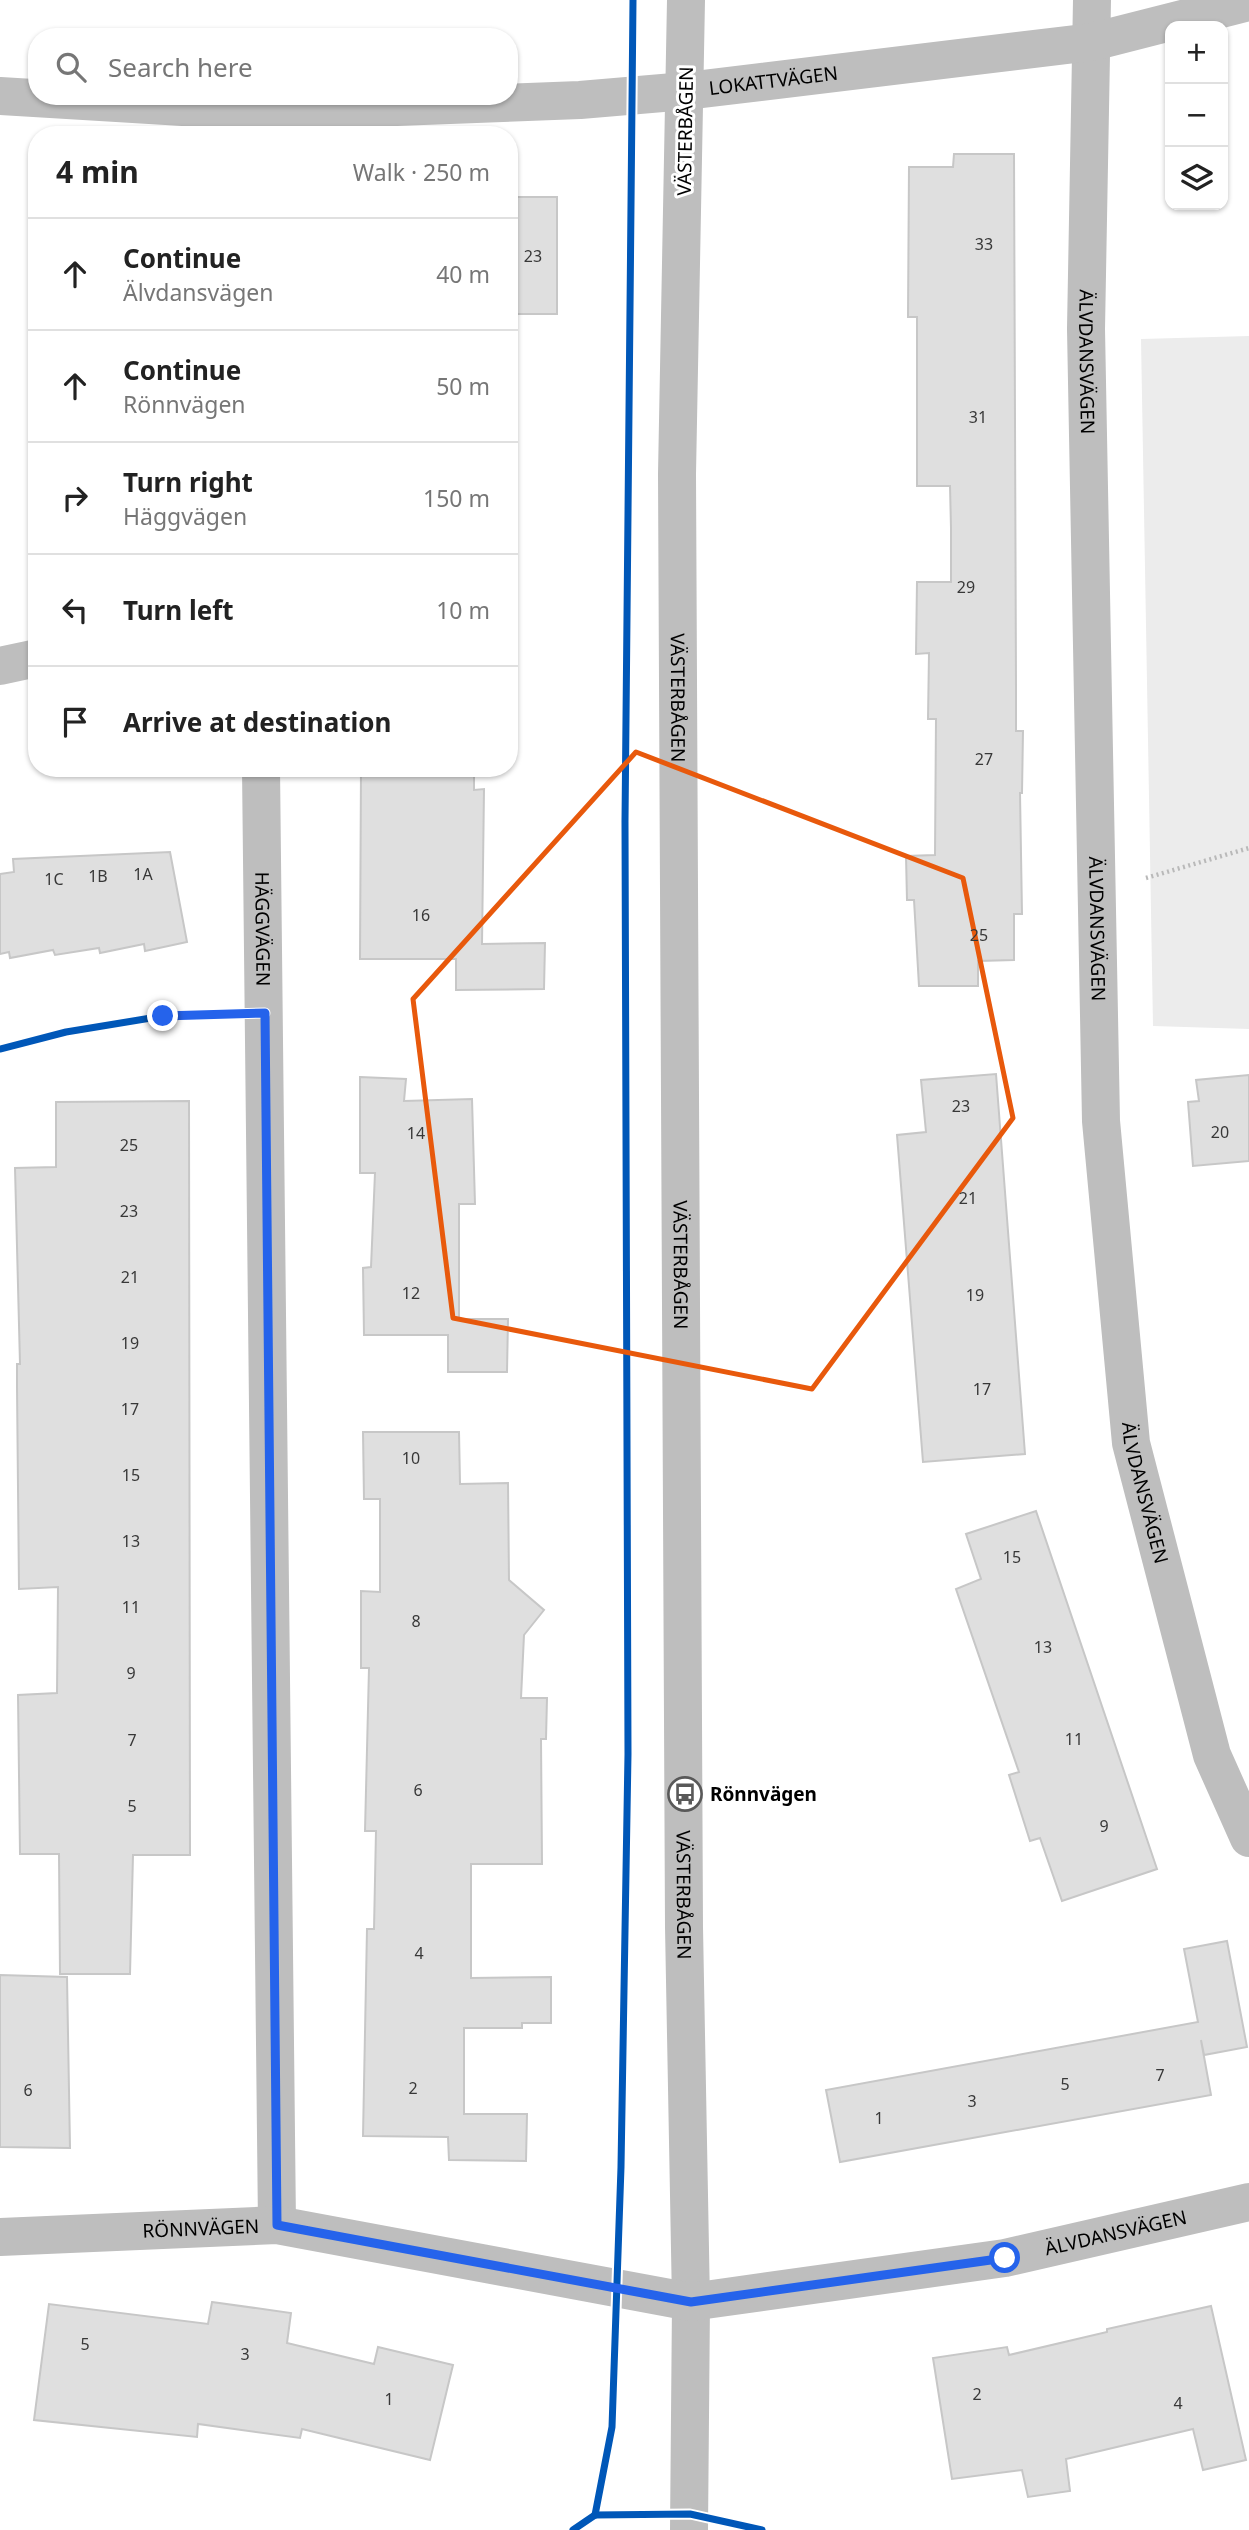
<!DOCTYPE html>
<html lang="en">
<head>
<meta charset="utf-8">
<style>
  body { margin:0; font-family:"Noto Sans",sans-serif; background:#f6f6f6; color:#222 }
  .controls { position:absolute; right:21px; top:21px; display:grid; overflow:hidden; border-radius:14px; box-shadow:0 2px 5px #0004 }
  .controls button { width:63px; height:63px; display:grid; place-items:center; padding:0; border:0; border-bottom:2px solid #e0e0e0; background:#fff; color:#222; font:35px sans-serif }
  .stop { position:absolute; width:21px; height:21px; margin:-16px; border:5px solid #2563eb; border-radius:50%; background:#fff }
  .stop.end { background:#2563eb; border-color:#fff; box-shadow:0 2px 7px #0008 }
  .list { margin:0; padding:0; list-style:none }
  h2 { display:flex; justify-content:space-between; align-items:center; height:91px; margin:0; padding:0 28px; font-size:30px }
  h2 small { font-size:23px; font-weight:400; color:#767676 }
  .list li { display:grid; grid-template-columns:46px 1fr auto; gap:21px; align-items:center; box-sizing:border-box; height:112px; padding:0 28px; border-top:2px solid #e0e0e0 }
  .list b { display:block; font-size:26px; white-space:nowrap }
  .list p { margin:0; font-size:23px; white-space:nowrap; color:#767676 }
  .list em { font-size:23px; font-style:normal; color:#767676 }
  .icon { flex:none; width:38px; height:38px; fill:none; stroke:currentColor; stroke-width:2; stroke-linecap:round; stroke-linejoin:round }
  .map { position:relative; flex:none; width:1249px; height:2530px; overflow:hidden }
  .search { position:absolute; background:#fff; box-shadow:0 2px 5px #0004; left:28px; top:28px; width:490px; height:77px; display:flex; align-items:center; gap:18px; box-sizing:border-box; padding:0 24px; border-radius:28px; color:#767676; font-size:26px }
  .panel { position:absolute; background:#fff; box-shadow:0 2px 5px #0004; left:28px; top:126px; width:490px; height:651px; border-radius:28px }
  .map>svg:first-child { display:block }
</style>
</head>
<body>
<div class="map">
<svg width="1249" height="2530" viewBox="0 0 1249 2530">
  <rect width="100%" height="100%" fill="#fff"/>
  <!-- green -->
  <path fill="#ececec" d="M1249 336V1029L1153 1026 1141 339Z"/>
  <!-- building -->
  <g fill="#dfdfdf" stroke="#c7c7c7" stroke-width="2">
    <path d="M954 154H1014L1016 688V731H1023L1022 793H1020L1022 914H1014V960L978 961V986H919L914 900H907L906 856 935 855 936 719H928L929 653 916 654 917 582H951V528L950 486H917V317H908L909 167H953Z"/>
    <rect x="509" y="197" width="48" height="117"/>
    <path d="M361 768H474V790L484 789 482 944 545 943 544 989 456 990V959H360Z"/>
    <path d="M170 852 187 942 145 951 144 944 100 953 99 948 55 955 53 950 10 958 9 952 0 954V874L14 872 13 859Z"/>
    <path d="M996 1074 1025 1454 923 1462 897 1135 926 1132 921 1080Z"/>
    <path d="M1249 1075V1161L1193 1166 1188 1102 1199 1101 1196 1080Z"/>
    <path d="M360 1077 406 1079 404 1101 472 1099 475 1204H459V1319H508L507 1372H448V1335H364L363 1268 371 1267 375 1173H360Z"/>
    <path d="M189 1101 190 1855H133L130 1974H60L59 1854H20L18 1695 57 1693 58 1587 19 1589 17 1386V1364H20L15 1168 56 1167V1102Z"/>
    <path d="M363 1432H459L460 1484 508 1483 509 1580 544 1610 524 1635 521 1698H547L546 1739H541L542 1864H471V1978L551 1977V2023H522V2028H464V2114H527L526 2161 449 2160 448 2137 363 2136 367 1929H374L376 1831H365L369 1668H361V1591L380 1592V1499H364Z"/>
    <path d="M1036 1511 1157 1869 1062 1901 1040 1838 1030 1841 1009 1775 1019 1772 956 1589 981 1579 966 1534Z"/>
    <path d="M1227 1941 1247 2047 1204 2055 1201 2040 1211 2095 840 2162 826 2090 1198 2022 1184 1949Z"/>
    <path d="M0 1975 67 1977 70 2148 0 2147Z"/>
    <path d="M212 2302 291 2313 287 2343 374 2364 378 2347 453 2365 430 2460 302 2429 300 2438 198 2424 197 2437 34 2420 49 2304 208 2324Z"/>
    <path d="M1211 2306 1246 2460 1203 2470 1193 2429 1066 2459 1070 2491 1028 2497 1022 2470 952 2479 933 2358 1007 2347 1009 2355 1107 2332V2329Z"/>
  </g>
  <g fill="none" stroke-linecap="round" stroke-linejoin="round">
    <!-- path -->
    <path stroke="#b9b9b9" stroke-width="4.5" stroke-dasharray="2 3.5" stroke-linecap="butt" d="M1146 878 1249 848"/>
    <!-- minor -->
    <g stroke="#bebebe" stroke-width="38">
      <path id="s1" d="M686 0 677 474 684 1927 691 2302 689 2530"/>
      <path id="s2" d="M1092 0 1086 329 1101 1121 1131 1443 1212 1755 1249 1838"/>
      <path id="s3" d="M0 96 264 112 580 100 686 91 1092 42 1249 2"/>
      <path d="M0 666 37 658"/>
      <path id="s4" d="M261 768 277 2225"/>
      <path id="s5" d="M0 2237 277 2225 691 2302 1005 2258 1249 2202"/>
    </g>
    <!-- cycleway casing -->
    <g stroke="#fff" stroke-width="11">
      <g id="cycleway">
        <path d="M0 1049 66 1032 163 1016 265 1013"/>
        <path d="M595 2515 612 2427 621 2167 628 1754 625 822 633 0"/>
        <path d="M573 2530 595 2515 690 2514 762 2530"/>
      </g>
    </g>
    <!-- cycleway -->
    <use href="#cycleway" stroke="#0057b8" stroke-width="7"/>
  </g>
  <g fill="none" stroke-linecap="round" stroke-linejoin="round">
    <!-- route -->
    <path stroke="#2563eb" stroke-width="9" d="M163 1016 265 1013 277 2225 691 2302 1005 2258"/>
  </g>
  <!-- marked area -->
  <path fill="none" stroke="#e8590c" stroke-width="5" stroke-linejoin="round" d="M636 752 963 878 1013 1118 812 1389 453 1318 413 999Z"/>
  <!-- icons -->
  <defs>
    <g id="bus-ring" transform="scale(1.75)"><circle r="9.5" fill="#fff" stroke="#595959" stroke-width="1.5"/><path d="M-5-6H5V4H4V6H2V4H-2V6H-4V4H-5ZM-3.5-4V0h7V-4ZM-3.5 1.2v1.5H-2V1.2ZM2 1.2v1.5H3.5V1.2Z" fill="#595959"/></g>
  </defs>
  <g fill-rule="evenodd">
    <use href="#bus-ring" x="685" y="1794"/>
  </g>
  <g text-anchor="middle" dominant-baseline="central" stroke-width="6" stroke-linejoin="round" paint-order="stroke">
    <!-- number labels -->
    <g font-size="16" fill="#383838">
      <text x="984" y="244">33</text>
      <text x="533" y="256">23</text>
      <text x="978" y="417">31</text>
      <text x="966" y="587">29</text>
      <text x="984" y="759">27</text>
      <text x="143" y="874">1A</text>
      <text x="98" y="876">1B</text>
      <text x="54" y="879">1C</text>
      <text x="421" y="915">16</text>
      <text x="979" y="935">25</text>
      <text x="961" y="1106">23</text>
      <text x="1220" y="1132">20</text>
      <text x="416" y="1133">14</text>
      <text x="129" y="1145">25</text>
      <text x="968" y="1198">21</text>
      <text x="129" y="1211">23</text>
      <text x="130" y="1277">21</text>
      <text x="411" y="1293">12</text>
      <text x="975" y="1295">19</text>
      <text x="130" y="1343">19</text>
      <text x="982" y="1389">17</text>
      <text x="130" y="1409">17</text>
      <text x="411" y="1458">10</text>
      <text x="131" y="1475">15</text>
      <text x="131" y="1541">13</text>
      <text x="1012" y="1557">15</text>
      <text x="131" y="1607">11</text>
      <text x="416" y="1621">8</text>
      <text x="1043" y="1647">13</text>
      <text x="131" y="1673">9</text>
      <text x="1074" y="1739">11</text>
      <text x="132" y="1740">7</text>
      <text x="418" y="1790">6</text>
      <text x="132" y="1806">5</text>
      <text x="1104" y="1826">9</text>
      <text x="419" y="1953">4</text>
      <text x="1160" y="2075">7</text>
      <text x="1065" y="2084">5</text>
      <text x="413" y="2088">2</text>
      <text x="28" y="2090">6</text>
      <text x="972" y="2101">3</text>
      <text x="879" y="2118">1</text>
      <text x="85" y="2344">5</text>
      <text x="245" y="2354">3</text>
      <text x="977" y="2394">2</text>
      <text x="389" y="2399">1</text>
      <text x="1178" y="2403">4</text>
    </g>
    <!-- street labels -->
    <g font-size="19" fill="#000" stroke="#fff">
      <text stroke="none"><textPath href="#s3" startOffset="775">LOKATTVÄGEN</textPath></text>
      <text transform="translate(685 131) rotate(-89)">VÄSTERBÅGEN</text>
      <text stroke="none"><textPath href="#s2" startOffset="362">ÄLVDANSVÄGEN</textPath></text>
      <text stroke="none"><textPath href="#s1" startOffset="698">VÄSTERBÅGEN</textPath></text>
      <text stroke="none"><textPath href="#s4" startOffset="161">HÄGGVÄGEN</textPath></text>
      <text stroke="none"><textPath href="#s2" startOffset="929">ÄLVDANSVÄGEN</textPath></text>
      <text stroke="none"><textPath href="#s1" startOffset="1265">VÄSTERBÅGEN</textPath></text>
      <text stroke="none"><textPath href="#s2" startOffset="1496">ÄLVDANSVÄGEN</textPath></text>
      <text stroke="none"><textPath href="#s1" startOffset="1895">VÄSTERBÅGEN</textPath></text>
      <text stroke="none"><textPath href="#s5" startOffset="201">RÖNNVÄGEN</textPath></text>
      <text stroke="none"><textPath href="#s5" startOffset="1129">ÄLVDANSVÄGEN</textPath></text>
    </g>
    <!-- poi labels -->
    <g font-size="19" font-weight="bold" fill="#000" stroke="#fff" text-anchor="start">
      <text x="710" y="1794">Rönnvägen</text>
    </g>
  </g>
</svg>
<div class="controls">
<button>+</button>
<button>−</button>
<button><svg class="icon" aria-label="layers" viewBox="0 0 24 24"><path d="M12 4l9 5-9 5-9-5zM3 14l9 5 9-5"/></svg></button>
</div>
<div class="stop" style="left:1005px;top:2258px"></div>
<div class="stop end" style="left:163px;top:1016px"></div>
<div class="search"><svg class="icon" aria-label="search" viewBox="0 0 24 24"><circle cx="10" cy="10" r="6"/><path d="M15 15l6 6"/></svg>Search here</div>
<section class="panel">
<h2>4 min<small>Walk · 250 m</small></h2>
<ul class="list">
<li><svg class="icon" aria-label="ahead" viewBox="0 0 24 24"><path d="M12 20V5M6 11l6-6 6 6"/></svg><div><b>Continue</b><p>Älvdansvägen</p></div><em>40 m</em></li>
<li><svg class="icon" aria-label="ahead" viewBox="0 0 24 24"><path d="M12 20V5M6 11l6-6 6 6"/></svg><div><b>Continue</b><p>Rönnvägen</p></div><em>50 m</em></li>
<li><svg class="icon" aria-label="right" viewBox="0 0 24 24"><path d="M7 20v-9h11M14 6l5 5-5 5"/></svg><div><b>Turn right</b><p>Häggvägen</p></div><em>150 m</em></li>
<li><svg class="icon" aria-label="left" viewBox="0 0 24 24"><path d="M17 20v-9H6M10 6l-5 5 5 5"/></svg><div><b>Turn left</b></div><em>10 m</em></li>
<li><svg class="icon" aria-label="arrive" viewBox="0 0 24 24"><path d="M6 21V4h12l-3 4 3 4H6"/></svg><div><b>Arrive at destination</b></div></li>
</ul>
</section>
</div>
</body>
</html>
